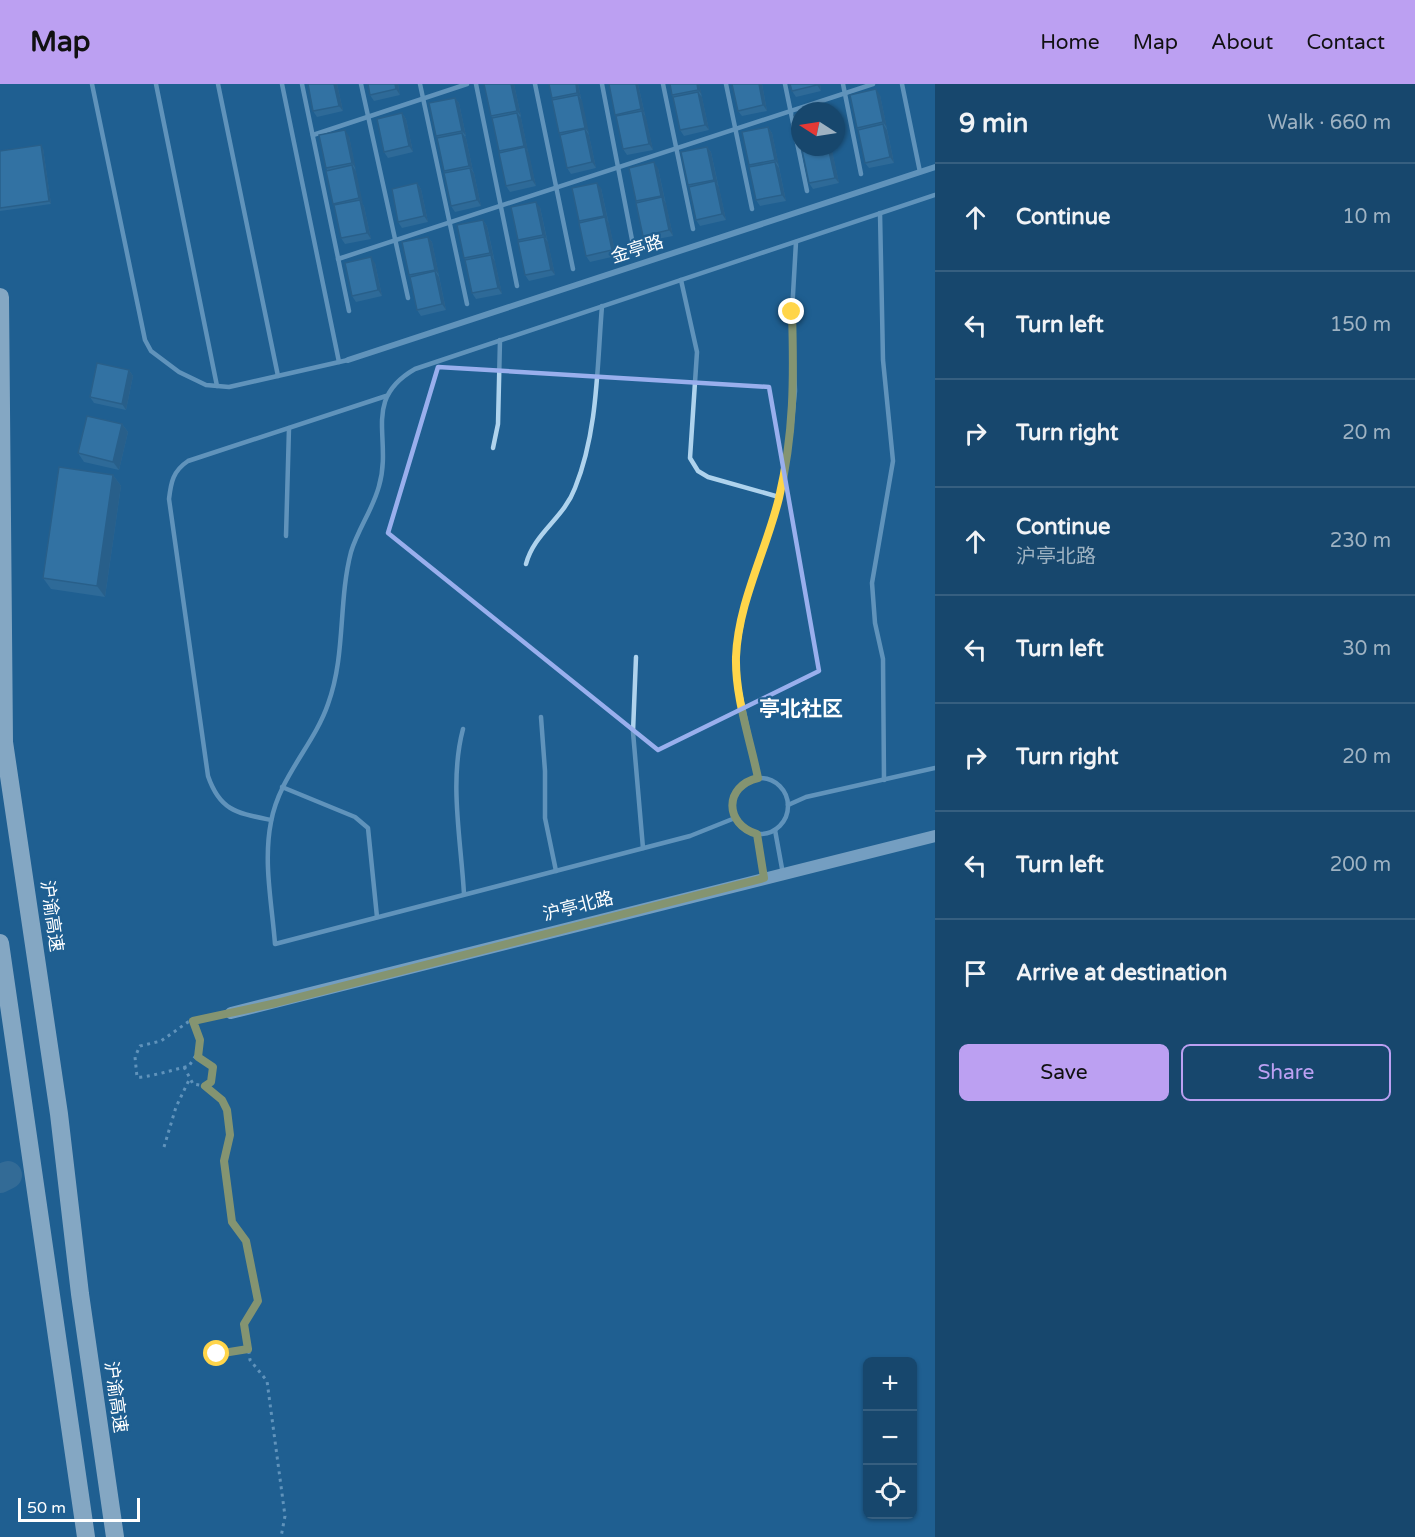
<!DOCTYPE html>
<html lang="en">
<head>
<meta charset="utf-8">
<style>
  body { margin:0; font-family:"Varela Round","Noto Sans SC",sans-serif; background:#245175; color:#f1f3f6 }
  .controls { position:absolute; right:18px; bottom:18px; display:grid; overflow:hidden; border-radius:9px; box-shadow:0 2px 4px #0004 }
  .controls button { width:54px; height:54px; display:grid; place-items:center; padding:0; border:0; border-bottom:2px solid #365f80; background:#17476d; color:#f1f3f6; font:30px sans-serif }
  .compass { position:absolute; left:791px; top:18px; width:54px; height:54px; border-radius:50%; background:#17476d; box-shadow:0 2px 4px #0004; rotate:282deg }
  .scale { position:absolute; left:18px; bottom:15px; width:122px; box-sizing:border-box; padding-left:6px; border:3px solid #fff; border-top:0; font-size:16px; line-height:21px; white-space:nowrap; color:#fff; -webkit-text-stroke:4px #1f5f91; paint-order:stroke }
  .stop { position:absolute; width:18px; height:18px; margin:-14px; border:4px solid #ffd54a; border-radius:50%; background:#fff }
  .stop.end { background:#ffd54a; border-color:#fff; box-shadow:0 2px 6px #0008 }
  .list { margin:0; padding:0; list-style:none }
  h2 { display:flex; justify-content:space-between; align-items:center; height:78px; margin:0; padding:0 24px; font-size:26px }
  h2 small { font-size:20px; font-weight:400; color:#9eb2c2 }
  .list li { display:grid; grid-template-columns:39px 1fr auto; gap:18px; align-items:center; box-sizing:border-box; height:108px; padding:0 24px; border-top:2px solid #365f80 }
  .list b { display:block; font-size:22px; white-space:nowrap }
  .list p { margin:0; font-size:20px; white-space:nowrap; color:#9eb2c2 }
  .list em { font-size:20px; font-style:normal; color:#9eb2c2 }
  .actions { display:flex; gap:12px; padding:18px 24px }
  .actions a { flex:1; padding:14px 0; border:2px solid #bca0f2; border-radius:9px; text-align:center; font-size:21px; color:#bca0f2 }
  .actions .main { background:#bca0f2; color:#111 }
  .icon { flex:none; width:33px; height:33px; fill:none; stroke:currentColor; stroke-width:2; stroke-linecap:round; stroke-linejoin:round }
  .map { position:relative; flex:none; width:935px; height:1453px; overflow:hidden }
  header { display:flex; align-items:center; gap:36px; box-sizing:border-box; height:84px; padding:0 30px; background:#bca0f2; color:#111 }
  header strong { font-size:28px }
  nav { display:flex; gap:33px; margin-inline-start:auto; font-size:21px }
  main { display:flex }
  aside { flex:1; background:#17476d }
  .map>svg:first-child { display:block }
</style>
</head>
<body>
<header>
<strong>Map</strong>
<nav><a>Home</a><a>Map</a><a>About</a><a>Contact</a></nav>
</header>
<main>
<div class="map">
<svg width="935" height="1453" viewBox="0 0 935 1453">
  <rect width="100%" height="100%" fill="#1f5f91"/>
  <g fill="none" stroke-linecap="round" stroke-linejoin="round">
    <!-- river -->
    <path stroke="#4d7a9c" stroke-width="28" d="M0 1095 8 1091"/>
    <!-- path -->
    <g stroke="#afd3ed" stroke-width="3" stroke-dasharray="3 4.5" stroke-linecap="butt">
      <path d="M193 937 198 946 200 965 189 982C180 984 143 995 137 993L135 973 140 962 161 957 188 938 217 932"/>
      <path d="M184 983 193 1000 205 1002 211 998 213 983 198 973"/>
      <path d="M205 1002 222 1016 227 1026 230 1051 224 1077 232 1139 246 1157 258 1217 245 1240 250 1276 267 1297 285 1432 281 1453"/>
      <path d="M164 1063 176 1023 189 996"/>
      <path d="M217 1270 248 1265"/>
    </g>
    <!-- lane -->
    <g stroke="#afd3ed" stroke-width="4.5">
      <path d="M92 0 145 256 151 267 179 288 206 301 229 303 348 276"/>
      <path d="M156 0 217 302"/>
      <path d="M218 0 278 292"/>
      <path d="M282 0 339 278"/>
      <path d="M302 0 349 227"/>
      <path d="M361 0 408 214"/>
      <path d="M420 0 467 220"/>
      <path d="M476 0 517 202"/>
      <path d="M535 0 573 185"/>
      <path d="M602 0 634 166"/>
      <path d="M663 0 693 145"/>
      <path d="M726 0 752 125"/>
      <path d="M785 0 807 107"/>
      <path d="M843 0 861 90"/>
      <path d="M902 0 920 88"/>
      <path d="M313 51 467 0"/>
      <path d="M880 129 883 276 893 377 872 499 875 539 883 575 884 696"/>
      <path d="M338 175 873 0"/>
      <path d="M681 196 697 268 690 374 698 387 708 393 779 413"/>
      <path d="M493 364 498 340 500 256"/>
      <path d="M286 452 289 344"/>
      <path d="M526 480C534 449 564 434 575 404 598 347 597 283 602 222"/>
      <path d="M636 573 633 648 643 764"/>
      <path d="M541 633 545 687V734L556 787"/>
      <path d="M463 645C449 698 461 756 464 810"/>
      <path d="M758 694 737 595 736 572 744 525 779 413 791 348 795 307 792 228 796 158"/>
      <circle cx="760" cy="722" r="28"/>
      <path d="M282 703 355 733 368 744 377 833"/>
      <path d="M788 721 806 713 935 684"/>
      <path d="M735 734 690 752 275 860C272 820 263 778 271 738 279 693 314 661 328 620 346 571 338 518 351 468 358 445 373 425 379 402 393 354 361 316 415 285L935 111"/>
      <path d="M271 736C237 729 220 727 208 692L169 415C171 398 173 387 188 377L386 312"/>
      <path d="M775 746 783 790"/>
      <path d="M757 750 764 794"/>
    </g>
    <!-- street -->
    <path stroke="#afd3ed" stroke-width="6" d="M348 276 935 83"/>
    <!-- secondary -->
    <path stroke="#dbecfa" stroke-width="12" d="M231 929 935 752"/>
    <!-- highway -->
    <g stroke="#fff" stroke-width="18">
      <path d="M0 213 4 658 59 1030 80 1210 115 1453"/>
      <path d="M0 859 86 1453"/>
    </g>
  </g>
  <!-- wall -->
  <g fill="#40789f">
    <path d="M337 0 343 27 317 33 313 27Z"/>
    <path d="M398 0 400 11 374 17 370 11Z"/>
    <path d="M514 0 521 32 520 33 521 34 528 68 536 102 510 108 506 102 493 34 491 32Z"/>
    <path d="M578 0 596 84 571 90 567 84 553 16 552 14Z"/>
    <path d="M638 0 653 66 627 71 623 65 617 32 615 31Z"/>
    <path d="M699 0 709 46 684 52 680 46 673 13 672 11Z"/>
    <path d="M762 0 767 27 742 32 738 27Z"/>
    <path d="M820 0 821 7 796 13 792 7Z"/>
    <path d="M880 11 894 79 869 84 865 79 858 46 857 44Z"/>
    <path d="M455 14 459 19 466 52H465L466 54 473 87 474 89 481 122 455 128 451 122 438 54 436 52Z"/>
    <path d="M402 29 406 35 413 68 388 74 384 68Z"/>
    <path d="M768 43 772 49 786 117 760 122 756 116 750 83 749 81Z"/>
    <path d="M349 52 362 120 364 122 371 155 345 160 341 154 327 86 326 84Z"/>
    <path d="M707 63 711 68 726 136 700 142 696 136 690 103 688 101Z"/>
    <path d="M801 63H831L839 99 813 105 809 99 803 66Z"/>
    <path d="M43 64 51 120 0 127V67Z"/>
    <path d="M658 84 673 152 647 157 643 152 637 119 636 117Z"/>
    <path d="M417 99 421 105 428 138 402 144 398 138Z"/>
    <path d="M601 104 616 172 590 178 586 172 580 139 579 137Z"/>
    <path d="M540 123 555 191 529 197 525 191 519 158 518 156Z"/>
    <path d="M483 136 487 142 502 210 476 215 472 209 466 176 464 174Z"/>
    <path d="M428 153 432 158 446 226 421 232 417 226 410 193 409 191Z"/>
    <path d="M375 179 382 212 356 218 352 212Z"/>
    <path d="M129 286 133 292 126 326 94 319 90 313Z"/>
    <path d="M122 340 128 348 119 386 84 378 78 369Z"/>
    <path d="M113 391 121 402 105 513 51 505 43 494Z"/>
  </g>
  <!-- shaded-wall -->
  <g fill="#346182">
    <path d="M334 0H337L343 27 339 22Z"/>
    <path d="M395 0H398L400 11 396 5Z"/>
    <path d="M511 0H514L521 32 517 27Z"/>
    <path d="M576 0H578L581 14 577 9Z"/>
    <path d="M636 0H638L645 31 641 25Z"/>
    <path d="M697 0H699L702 11 698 6Z"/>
    <path d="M759 0H762L767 27 763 21Z"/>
    <path d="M817 0H820L821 7 817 1Z"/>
    <path d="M876 5 880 11 887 44 883 38Z"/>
    <path d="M698 8 702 13 709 46 705 41Z"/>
    <path d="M578 11 582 16 589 49 585 44Z"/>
    <path d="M455 14 459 19 466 52 462 47Z"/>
    <path d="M642 27 646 33 653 66 649 60Z"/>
    <path d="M402 29 406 35 413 68 409 62Z"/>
    <path d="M517 29 521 34 528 67 524 62Z"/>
    <path d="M883 40 887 46 894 79 890 73Z"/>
    <path d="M768 43 772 49 779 82 775 76Z"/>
    <path d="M585 45 589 51 596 84 592 78Z"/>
    <path d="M345 46 349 52 356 85 352 79Z"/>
    <path d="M462 49 466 54 473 87 469 82Z"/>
    <path d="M41 61 43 64 51 120 49 117Z"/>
    <path d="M525 63 529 69 536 102 532 96Z"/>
    <path d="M707 63 711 68 718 101 714 96Z"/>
    <path d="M828 63H829L832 66 839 99 835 94Z"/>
    <path d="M654 78 658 84 665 117 661 112Z"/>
    <path d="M775 78 779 84 786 117 782 111Z"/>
    <path d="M352 81 356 87 363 120 359 114Z"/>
    <path d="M470 84 474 89 481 122 477 116Z"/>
    <path d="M715 97 719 103 726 136 722 130Z"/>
    <path d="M417 99 421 105 428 138 424 132Z"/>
    <path d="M597 99 601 104 608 137 604 132Z"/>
    <path d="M662 113 666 119 673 152 669 146Z"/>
    <path d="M360 116 364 122 371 155 367 149Z"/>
    <path d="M536 118 540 123 547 156 543 151Z"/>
    <path d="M605 133 609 139 616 172 612 166Z"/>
    <path d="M483 136 487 142 494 175 490 169Z"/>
    <path d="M428 153 432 158 439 191 435 186Z"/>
    <path d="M544 153 548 158 555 191 551 186Z"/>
    <path d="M491 171 495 177 502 210 498 204Z"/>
    <path d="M371 173 375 179 382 212 378 206Z"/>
    <path d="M435 187 439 193 446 226 442 220Z"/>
    <path d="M129 286 133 292 126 326 122 320Z"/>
    <path d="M122 340 128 348 119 386 113 378Z"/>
    <path d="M113 391 121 402 105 513 97 502Z"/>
  </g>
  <!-- building -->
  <g fill="#4b8bb9" stroke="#346182" stroke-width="1.5">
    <path d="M308 0H334L339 22 313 27Z"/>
    <path d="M368 0H395L396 5 370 11Z"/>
    <path d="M484 0H511L517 27 491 32Z"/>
    <path d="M549 0H576L577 9 552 14Z"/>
    <path d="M609 0H636L641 25 615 31Z"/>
    <path d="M670 0H697L698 6 672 11Z"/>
    <path d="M732 0H759L763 21 738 27Z"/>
    <path d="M790 0H817V1L792 7Z"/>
    <path d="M876 5 883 38 857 44 850 11Z"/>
    <path d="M698 8 705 41 680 46 673 13Z"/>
    <path d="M578 11 585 44 559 49 552 16Z"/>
    <path d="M455 14 462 47 436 52 429 19Z"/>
    <path d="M642 27 649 60 623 65 616 32Z"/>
    <path d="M402 29 409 62 384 68 377 35Z"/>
    <path d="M517 29 524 62 499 67 492 34Z"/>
    <path d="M800 30V58L794 31Z"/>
    <path d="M883 40 890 73 865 79 858 46Z"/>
    <path d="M768 43 775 76 749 81 742 48Z"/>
    <path d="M585 45 592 78 567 84 560 51Z"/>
    <path d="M345 46 352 79 326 84 319 51Z"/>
    <path d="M462 49 469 82 444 87 437 54Z"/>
    <path d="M41 61 49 117 0 124V67Z"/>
    <path d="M525 63 532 96 506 102 499 69Z"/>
    <path d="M707 63 714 96 688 101 681 68Z"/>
    <path d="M817 63H828L835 94 809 99 802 66Z"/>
    <path d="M654 78 661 112 636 117 629 84Z"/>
    <path d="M775 78 782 111 756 116 749 83Z"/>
    <path d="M352 81 359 114 333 120 326 87Z"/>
    <path d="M470 84 477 116 451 122 444 89Z"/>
    <path d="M715 97 722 130 696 136 689 103Z"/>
    <path d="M417 99 424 132 398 138 392 105Z"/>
    <path d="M597 99 604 132 579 137 572 104Z"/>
    <path d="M662 113 669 146 643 152 636 119Z"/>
    <path d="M360 116 367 149 341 154 334 121Z"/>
    <path d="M536 118 543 151 518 156 511 123Z"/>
    <path d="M605 133 612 166 586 172 579 139Z"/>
    <path d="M483 136 490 169 464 174 457 141Z"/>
    <path d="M428 153 435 186 409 191 402 158Z"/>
    <path d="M544 153 551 186 525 191 518 158Z"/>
    <path d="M491 171 498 204 472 209 465 176Z"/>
    <path d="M371 173 378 206 352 212 345 179Z"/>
    <path d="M435 187 442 220 417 226 410 193Z"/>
    <path d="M97 279 129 286 122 320 90 313Z"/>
    <path d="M87 332 122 340 113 378 78 369Z"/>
    <path d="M59 383 113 391 97 502 43 494Z"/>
  </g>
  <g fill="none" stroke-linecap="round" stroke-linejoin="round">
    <!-- route -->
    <path stroke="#ffd54a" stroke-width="8" d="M217 1270 248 1265 244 1240 258 1217 246 1157 232 1138 224 1077 230 1051 227 1026 222 1016 205 1002 211 998 213 983 198 973 200 956 193 937 276 919 764 794 757 750C724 740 724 702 758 694 750 655 735 613 736 573 738 519 766 467 779 414 794 350 794 294 792 228"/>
  </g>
  <!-- marked area -->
  <path d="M0 0H935V1453H0ZM438 283 769 303 819 587 658 666 388 449Z" fill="#1f5f91" fill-opacity=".55" fill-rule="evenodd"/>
  <path fill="none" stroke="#99afed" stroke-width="4.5" stroke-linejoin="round" d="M438 283 769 303 819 587 658 666 388 449Z"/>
  <g text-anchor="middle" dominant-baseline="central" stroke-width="4.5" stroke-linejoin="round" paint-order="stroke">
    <!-- street labels -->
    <g font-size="18" fill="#fff" stroke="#1f5f91">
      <text transform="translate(637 165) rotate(-18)">金亭路</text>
      <text transform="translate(578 822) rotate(-14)">沪亭北路</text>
      <text transform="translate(52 832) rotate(82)">沪渝高速</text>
      <text transform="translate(116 1313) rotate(82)">沪渝高速</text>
    </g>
    <!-- quarter labels -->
    <g font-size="21" font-weight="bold" fill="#fff" stroke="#1f5f91">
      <text x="801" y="625">亭北社区</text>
    </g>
  </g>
</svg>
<div class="controls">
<button>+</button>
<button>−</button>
<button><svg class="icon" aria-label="locate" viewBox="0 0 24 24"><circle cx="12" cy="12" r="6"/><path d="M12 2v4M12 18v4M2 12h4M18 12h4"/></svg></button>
</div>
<svg class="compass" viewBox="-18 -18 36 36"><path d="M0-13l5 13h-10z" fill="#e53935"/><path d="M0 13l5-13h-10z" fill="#9eb2c2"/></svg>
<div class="scale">50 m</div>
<div class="stop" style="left:217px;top:1270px"></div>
<div class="stop end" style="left:792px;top:228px"></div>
</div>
<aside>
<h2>9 min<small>Walk · 660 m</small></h2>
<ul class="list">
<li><svg class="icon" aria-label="ahead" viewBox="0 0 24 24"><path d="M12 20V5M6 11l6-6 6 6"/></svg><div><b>Continue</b></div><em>10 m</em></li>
<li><svg class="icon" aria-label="left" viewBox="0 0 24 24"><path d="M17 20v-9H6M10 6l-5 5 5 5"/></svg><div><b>Turn left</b></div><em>150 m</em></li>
<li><svg class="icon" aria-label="right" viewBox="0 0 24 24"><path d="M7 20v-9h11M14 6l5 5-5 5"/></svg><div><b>Turn right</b></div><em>20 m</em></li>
<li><svg class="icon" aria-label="ahead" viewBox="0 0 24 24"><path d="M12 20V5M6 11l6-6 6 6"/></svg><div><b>Continue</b><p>沪亭北路</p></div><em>230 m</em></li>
<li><svg class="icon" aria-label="left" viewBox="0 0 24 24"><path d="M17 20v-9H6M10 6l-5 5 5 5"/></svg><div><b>Turn left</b></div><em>30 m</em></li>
<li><svg class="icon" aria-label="right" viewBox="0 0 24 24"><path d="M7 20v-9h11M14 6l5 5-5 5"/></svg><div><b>Turn right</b></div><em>20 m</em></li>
<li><svg class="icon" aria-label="left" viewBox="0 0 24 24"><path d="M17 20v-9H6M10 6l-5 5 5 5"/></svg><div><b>Turn left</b></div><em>200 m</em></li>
<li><svg class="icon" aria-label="arrive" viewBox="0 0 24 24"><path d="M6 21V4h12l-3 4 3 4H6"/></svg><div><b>Arrive at destination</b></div></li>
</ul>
<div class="actions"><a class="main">Save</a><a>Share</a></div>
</aside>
</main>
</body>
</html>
